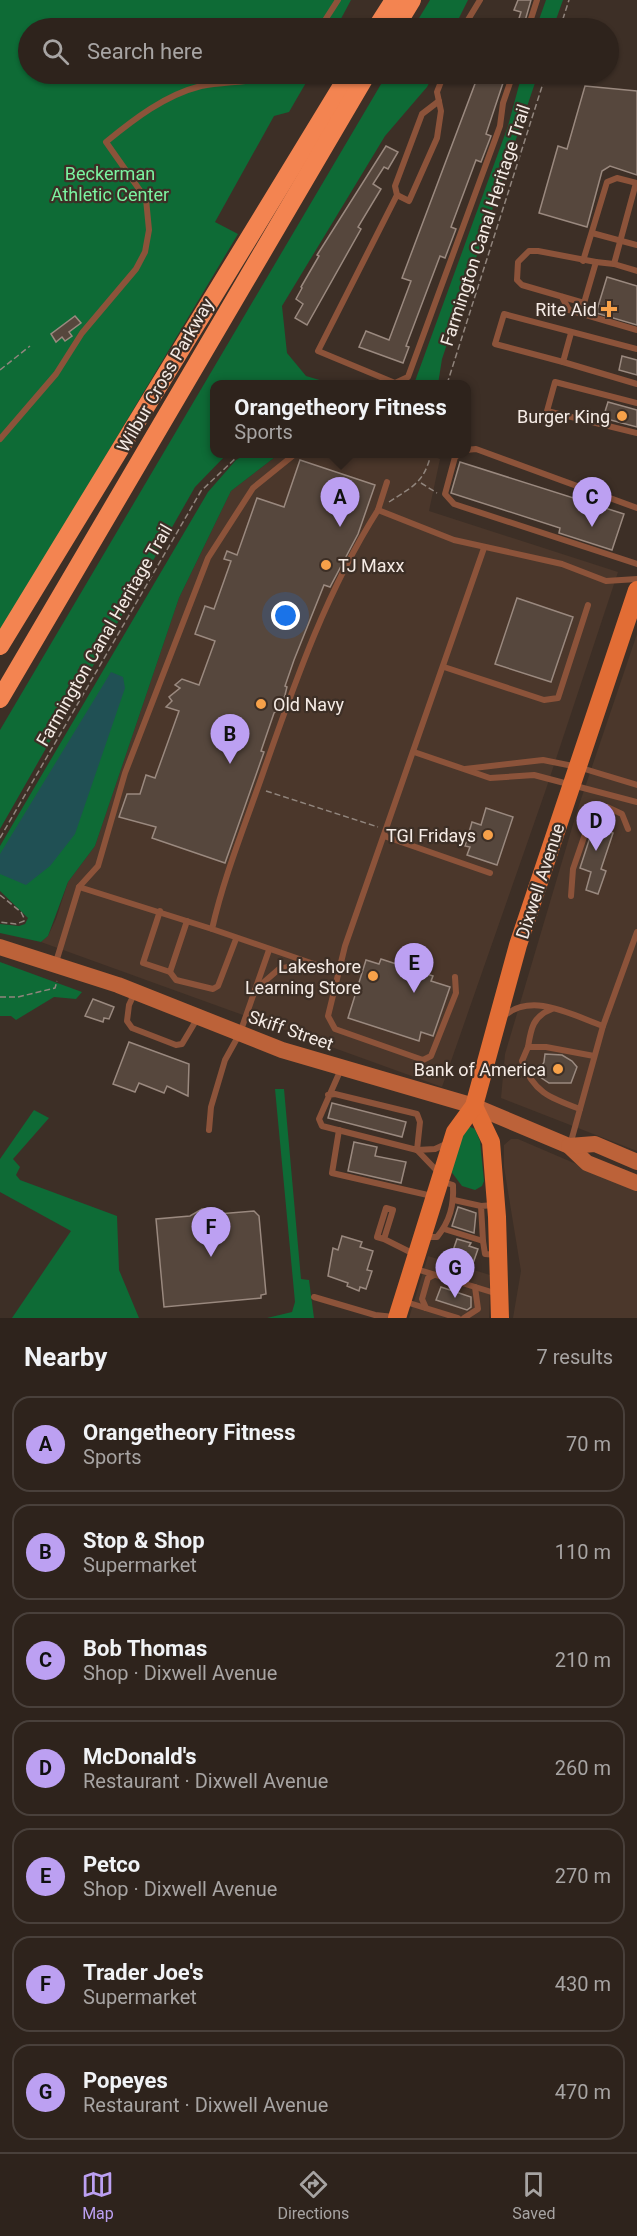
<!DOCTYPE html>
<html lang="en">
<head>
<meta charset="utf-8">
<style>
  body { margin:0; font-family:Roboto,sans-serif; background:#362b25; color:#f1f3f6 }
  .you { position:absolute; left:286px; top:616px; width:21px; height:21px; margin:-15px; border:4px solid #fff; border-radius:50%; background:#1a73e8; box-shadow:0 0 0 9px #1a73e833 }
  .badge { display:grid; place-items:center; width:39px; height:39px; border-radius:50%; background:#bca0f2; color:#111; font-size:20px; font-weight:700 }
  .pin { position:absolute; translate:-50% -50px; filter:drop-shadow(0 2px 3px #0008) }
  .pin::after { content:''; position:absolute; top:32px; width:21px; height:18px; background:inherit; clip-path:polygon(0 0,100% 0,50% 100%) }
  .popup { position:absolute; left:210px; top:380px; width:261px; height:78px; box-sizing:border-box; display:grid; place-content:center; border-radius:12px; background:#2e231c; filter:drop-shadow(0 2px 4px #0005); font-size:20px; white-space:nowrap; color:#a7a4a3 }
  .popup b { font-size:22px; color:#f1f3f6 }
  .popup::after { content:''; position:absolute; left:50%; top:100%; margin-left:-12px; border:12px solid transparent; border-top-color:#2e231c }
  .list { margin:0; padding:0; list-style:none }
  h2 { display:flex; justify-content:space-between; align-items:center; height:78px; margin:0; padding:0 24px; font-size:26px }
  h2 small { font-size:20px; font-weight:400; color:#a7a4a3 }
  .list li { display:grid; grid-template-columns:39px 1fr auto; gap:18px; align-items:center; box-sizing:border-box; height:96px; margin:0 12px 12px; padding:0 12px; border:2px solid #49403b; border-radius:18px }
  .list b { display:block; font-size:22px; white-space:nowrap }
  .list p { margin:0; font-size:20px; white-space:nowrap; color:#a7a4a3 }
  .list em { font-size:20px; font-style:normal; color:#a7a4a3 }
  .icon { flex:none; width:33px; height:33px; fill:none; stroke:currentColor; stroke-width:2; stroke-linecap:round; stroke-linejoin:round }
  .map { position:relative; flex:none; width:637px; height:1318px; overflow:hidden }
  .search { position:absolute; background:#2e231c; box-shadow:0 2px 4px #0004; left:18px; right:18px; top:18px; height:66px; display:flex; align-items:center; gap:15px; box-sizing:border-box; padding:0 21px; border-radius:33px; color:#a7a4a3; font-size:22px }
  .sheet { height:834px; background:#2e231c }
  nav { display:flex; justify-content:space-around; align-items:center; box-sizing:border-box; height:84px; border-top:2px solid #49403b; background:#2e231c; font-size:16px; color:#a7a4a3 }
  nav a { display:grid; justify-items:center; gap:3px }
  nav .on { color:#bca0f2 }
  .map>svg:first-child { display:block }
</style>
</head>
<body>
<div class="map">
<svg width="637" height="1318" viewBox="0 0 637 1318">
  <rect width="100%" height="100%" fill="#3d2f26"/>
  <!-- built -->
  <g fill="#4b372b">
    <path d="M279 454H428L440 459 429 511 618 572 545 792 442 1087 41 942 48 936 56 919 68 882 95 846 179 598 231 491Z"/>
    <path d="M637 634V1151L501 1098 505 1054 577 811Z"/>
    <path d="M511 1139H518L637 1190V1318H513L521 1271 504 1167V1145Z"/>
    <path d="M428 1256 490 1275 489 1318H409Z"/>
  </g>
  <!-- green -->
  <g fill="#0e6b36">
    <path d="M0 0H351L336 28H28V74H311L289 112 274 116 215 222 238 234 0 633Z"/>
    <path d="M430 0H468L454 28H413Z"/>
    <path d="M546 0H563L553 28H536Z"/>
    <path d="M387 74H434L427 87 385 136 282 306 287 353 306 376 333 384H214V454H227L195 487 0 829V730Z"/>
    <path d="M522 74H538L442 359 438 384H414L508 126Z"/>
    <path d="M246 454H279L231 491 179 598 95 846 68 882 48 936 41 942 0 933V924L19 926 25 924 28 918 0 891V846L208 492 236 460Z"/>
    <path d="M0 962 82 992 76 999 54 997 16 1020 11 1016H0Z"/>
    <path d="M275 1089H284L301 1279 309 1280 314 1318H267L292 1312 295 1302Z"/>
    <path d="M34 1110 49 1118 13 1159 20 1167 16 1175 20 1180 117 1216 119 1270 139 1318H12L71 1231 0 1192V1159Z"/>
    <path d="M468 1126 475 1129 480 1141 484 1181 482 1186 475 1190 462 1186 450 1170 465 1129Z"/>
  </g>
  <!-- water -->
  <path fill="#205054" d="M111 672 123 677 125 688 75 834 50 866 26 885 0 874V854Z"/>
  <!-- building -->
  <g fill="#56473d" stroke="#9a897f" stroke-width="1.5">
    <path d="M518 0H531L523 28H516L521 12 514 10Z"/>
    <path d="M476 74H506L486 134 491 136 481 162 476 160 451 227 456 229 445 258 440 256 406 346 409 347 403 363 359 347 366 331 389 340 411 281 402 278 476 81 474 80Z"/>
    <path d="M585 86 637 91V175L610 166 602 171 587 227 539 213 558 146 567 149Z"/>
    <path d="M386 146 398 152 388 169 384 167 373 184 381 189 358 227 361 229 307 325 295 318 303 304 296 299 302 288 301 287 319 256 317 255Z"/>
    <path d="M607 277 637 286V325L596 313Z"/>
    <path d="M75 316 81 323 69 332 72 336 65 341 62 337 56 342 51 334Z"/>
    <path d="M622 356 637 360V375L619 370Z"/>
    <path d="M608 402 637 410V427L603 418Z"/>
    <path d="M300 460 375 485 358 534 330 587 324 585 294 660 285 686 287 687 285 695 280 709 274 713 261 751 264 752 225 863 152 838 156 827 119 817 127 794H140L146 775 155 778 179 711 166 707 172 701 169 697 180 688 175 685 182 679 199 685 215 641 195 634 205 606 214 609 231 561 224 559 227 551 237 555 257 498 284 507Z"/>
    <path d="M460 462 624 514 612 550 559 533 560 528 451 493Z"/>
    <path d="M517 598 573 617 551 682 495 664Z"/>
    <path d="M486 808 513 817 497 865 467 855 470 847 465 846 472 822 481 825Z"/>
    <path d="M595 822 607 826 605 831 613 833 601 869 606 871 598 894 586 890 591 872 580 868Z"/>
    <path d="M381 959 433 976 431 981 450 987 433 1036 421 1032 419 1041 348 1018 366 960 379 964Z"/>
    <path d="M93 999 114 1007 109 1019 104 1018 103 1022 85 1016Z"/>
    <path d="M129 1042 189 1064 188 1096 167 1086 164 1093 139 1083 135 1092 113 1084Z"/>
    <path d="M545 1054 562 1055 572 1061 577 1067 571 1083H549L537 1075 544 1062Z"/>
    <path d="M332 1103 406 1122 402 1137 328 1118Z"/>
    <path d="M354 1142 377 1147 375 1156 406 1162 401 1183 348 1171Z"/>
    <path d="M458 1207 476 1213 474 1233 452 1226Z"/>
    <path d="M202 1209H209L218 1214 254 1211 259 1216 266 1294 261 1295V1298L164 1307 156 1219 190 1216Z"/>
    <path d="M342 1236 362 1242 360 1247 373 1251 367 1270 372 1271 366 1289 360 1287 359 1291 347 1286 348 1283 328 1276 333 1248 338 1250Z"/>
    <path d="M457 1239 471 1243 469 1246 478 1249 471 1269 449 1262Z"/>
    <path d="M441 1287 471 1297V1307L467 1310 436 1300Z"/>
  </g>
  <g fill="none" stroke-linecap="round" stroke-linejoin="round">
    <!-- path -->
    <g stroke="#91857d" stroke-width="1.5" stroke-dasharray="6 3" stroke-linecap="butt">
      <path d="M560 28 569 0"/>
      <path d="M0 370 30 346"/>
      <path d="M447 384 546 74"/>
      <path d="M421 483 437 493"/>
      <path d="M389 502C413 486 424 483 431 454"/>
      <path d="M266 791 378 827"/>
      <path d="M0 838 201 491 240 454"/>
      <path d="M0 895 21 912 24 918V921L16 924 0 922"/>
      <path d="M0 997H18L55 988 57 981"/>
    </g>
    <!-- lane -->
    <g stroke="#8c533a" stroke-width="6">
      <path d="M320 28 338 0"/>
      <path d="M463 28 480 0"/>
      <path d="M528 28 537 0"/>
      <path d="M439 101 422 114 395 186 397 195 318 351 395 383 408 377 500 126 503 103 513 74"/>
      <path d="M397 195 409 201 437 138 441 111 437 92 444 74"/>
      <path d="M592 233 637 245"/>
      <path d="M529 251H538L596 262 584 303 522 285 517 280 518 262Z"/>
      <path d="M583 261 607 182 617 178 637 183"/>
      <path d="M596 262 614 264 637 271"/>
      <path d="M614 264 636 183"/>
      <path d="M562 297 569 310 637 330"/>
      <path d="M571 333 563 362 637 384"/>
      <path d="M563 362 495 344 504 314 637 349"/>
      <path d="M637 403 555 382 547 411 637 433"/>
      <path d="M0 439 56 374 82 333 136 269 145 252 149 230 146 199 106 142C134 119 165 95 201 86 227 81 254 83 278 74"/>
      <path d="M466 450 476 449 637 508"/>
      <path d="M459 454 455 457 445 494 454 504 637 564"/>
      <path d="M378 510 387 482"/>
      <path d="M444 667 544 700 558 698 588 605"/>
      <path d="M414 752 490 778 534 775 637 802"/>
      <path d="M465 769 543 760 578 767 637 785"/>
      <path d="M384 836 490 873"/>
      <path d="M79 887 98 866 125 773 208 558 253 488 295 454"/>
      <path d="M571 896 573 869 593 811 607 807 622 814 628 829"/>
      <path d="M160 911 143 963 170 972 176 980 213 989 218 986 236 939"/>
      <path d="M56 962 79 887 212 929"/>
      <path d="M170 972 187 921"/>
      <path d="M337 972 212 929C224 876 245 825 263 773 295 682 326 592 378 510L454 540 562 564 606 581 637 579"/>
      <path d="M455 977 456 993 431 1056 423 1060 335 1029 328 1016 345 946 484 548"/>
      <path d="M256 989 279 969 306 963"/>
      <path d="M135 992 129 1005 127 1021 132 1028 176 1045 182 1044 197 1019"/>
      <path d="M503 1017C531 991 572 1015 603 1026"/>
      <path d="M528 1047C531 1028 533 1016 552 1009"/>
      <path d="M328 1095 335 1094 417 1114 420 1122 417 1150 322 1126 319 1119 341 1069"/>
      <path d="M580 1109C550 1098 533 1092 522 1061L528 1047H546L594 1056"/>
      <path d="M209 1130 211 1107 225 1060 240 1033 269 950"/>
      <path d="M339 1130 332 1173 432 1196"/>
      <path d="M570 1145 603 1026 637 932"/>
      <path d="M417 1150 435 1149 448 1143"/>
      <path d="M417 1150 439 1173"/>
      <path d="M454 1200 481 1206"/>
      <path d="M444 1229 483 1241 485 1254 496 1255"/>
      <path d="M424 1237H437C450 1221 454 1205 453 1185L443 1182"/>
      <path d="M384 1239 377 1237 386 1208 393 1210 384 1239 416 1255"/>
      <path d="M483 1241 481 1206 494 1205"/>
      <path d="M416 1269 498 1294"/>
      <path d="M314 1297 375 1315 394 1317"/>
      <path d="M406 1302 458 1318"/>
      <path d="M426 1308 422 1299 428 1278 434 1275"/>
      <path d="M464 1318 478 1309 475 1287"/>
    </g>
    <!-- secondary -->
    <g stroke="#bc6239" stroke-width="16">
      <path d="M0 947 118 985 282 1050 474 1106 569 1146 587 1163 637 1183"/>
      <path d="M569 1146 595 1144 637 1162"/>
    </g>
    <!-- primary -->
    <g stroke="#e26d35" stroke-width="18">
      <path d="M474 1106 491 1142 497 1217 500 1318"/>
      <path d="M397 1318 455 1132 474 1106 518 945 637 590"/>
    </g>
    <!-- highway -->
    <g stroke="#f38451" stroke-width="18">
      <path d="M376 28 394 0"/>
      <path d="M395 28 412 0"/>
      <path d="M0 646 349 74"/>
      <path d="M0 699 367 74"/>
    </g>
  </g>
  <!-- markers -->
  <g fill="#f7a149" stroke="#3d2f26" stroke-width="2">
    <path d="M606 300h6v6h6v6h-6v6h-6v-6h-6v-6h6z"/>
    <circle cx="622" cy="416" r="6"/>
    <circle cx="326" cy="565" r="6"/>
    <circle cx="261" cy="704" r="6"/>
    <circle cx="488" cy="835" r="6"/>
    <circle cx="373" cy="976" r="6"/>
    <circle cx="558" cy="1069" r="6"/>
  </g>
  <g text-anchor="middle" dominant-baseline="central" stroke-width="4.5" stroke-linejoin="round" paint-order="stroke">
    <!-- park labels -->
    <g font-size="18" fill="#7bf4a1" stroke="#3d2f26">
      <text x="110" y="173">Beckerman<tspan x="110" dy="21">Athletic Center</tspan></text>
    </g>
    <!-- street labels -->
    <g font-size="18" fill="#f5ebe5" stroke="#3d2f26">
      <text transform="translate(485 225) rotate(-72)">Farmington Canal Heritage Trail</text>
      <text transform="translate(165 375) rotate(-60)">Wilbur Cross Parkway</text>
      <text transform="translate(104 635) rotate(-60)">Farmington Canal Heritage Trail</text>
      <text transform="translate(540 881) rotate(-72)">Dixwell Avenue</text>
      <text transform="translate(291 1030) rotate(19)">Skiff Street</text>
    </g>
    <!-- poi labels -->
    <g font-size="18" fill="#f5ebe5" stroke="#3d2f26" text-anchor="end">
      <text x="597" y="309">Rite Aid</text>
      <text x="610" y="416">Burger King</text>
      <text x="338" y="565" text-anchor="start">TJ Maxx</text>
      <text x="273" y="704" text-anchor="start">Old Navy</text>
      <text x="476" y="835">TGI Fridays</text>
      <text x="361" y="966">Lakeshore<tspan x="361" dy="21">Learning Store</tspan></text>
      <text x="546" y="1069">Bank of America</text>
    </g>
  </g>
</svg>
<div class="you"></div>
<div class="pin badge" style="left:340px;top:527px">A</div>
<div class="popup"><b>Orangetheory Fitness</b>Sports</div>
<div class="pin badge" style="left:230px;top:764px">B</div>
<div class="pin badge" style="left:592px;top:527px">C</div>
<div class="pin badge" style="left:596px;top:851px">D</div>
<div class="pin badge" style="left:414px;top:993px">E</div>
<div class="pin badge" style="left:211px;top:1257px">F</div>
<div class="pin badge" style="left:455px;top:1298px">G</div>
<div class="search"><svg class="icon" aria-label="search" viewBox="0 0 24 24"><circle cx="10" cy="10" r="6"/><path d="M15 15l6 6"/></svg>Search here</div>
</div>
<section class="sheet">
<h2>Nearby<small>7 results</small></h2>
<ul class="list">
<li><span class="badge">A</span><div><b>Orangetheory Fitness</b><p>Sports</p></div><em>70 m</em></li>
<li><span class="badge">B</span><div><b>Stop &amp; Shop</b><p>Supermarket</p></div><em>110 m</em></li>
<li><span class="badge">C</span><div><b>Bob Thomas</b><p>Shop · Dixwell Avenue</p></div><em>210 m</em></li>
<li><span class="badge">D</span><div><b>McDonald's</b><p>Restaurant · Dixwell Avenue</p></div><em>260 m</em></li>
<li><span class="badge">E</span><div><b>Petco</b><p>Shop · Dixwell Avenue</p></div><em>270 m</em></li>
<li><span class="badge">F</span><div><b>Trader Joe's</b><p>Supermarket</p></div><em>430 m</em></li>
<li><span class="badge">G</span><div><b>Popeyes</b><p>Restaurant · Dixwell Avenue</p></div><em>470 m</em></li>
</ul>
</section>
<nav>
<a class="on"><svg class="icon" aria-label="map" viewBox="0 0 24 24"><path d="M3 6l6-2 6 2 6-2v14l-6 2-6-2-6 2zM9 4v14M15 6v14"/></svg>Map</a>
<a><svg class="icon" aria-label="directions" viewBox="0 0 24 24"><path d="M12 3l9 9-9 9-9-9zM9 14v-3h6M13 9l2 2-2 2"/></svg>Directions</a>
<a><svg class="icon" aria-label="saved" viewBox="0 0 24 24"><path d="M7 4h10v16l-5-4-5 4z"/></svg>Saved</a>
</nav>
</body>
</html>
